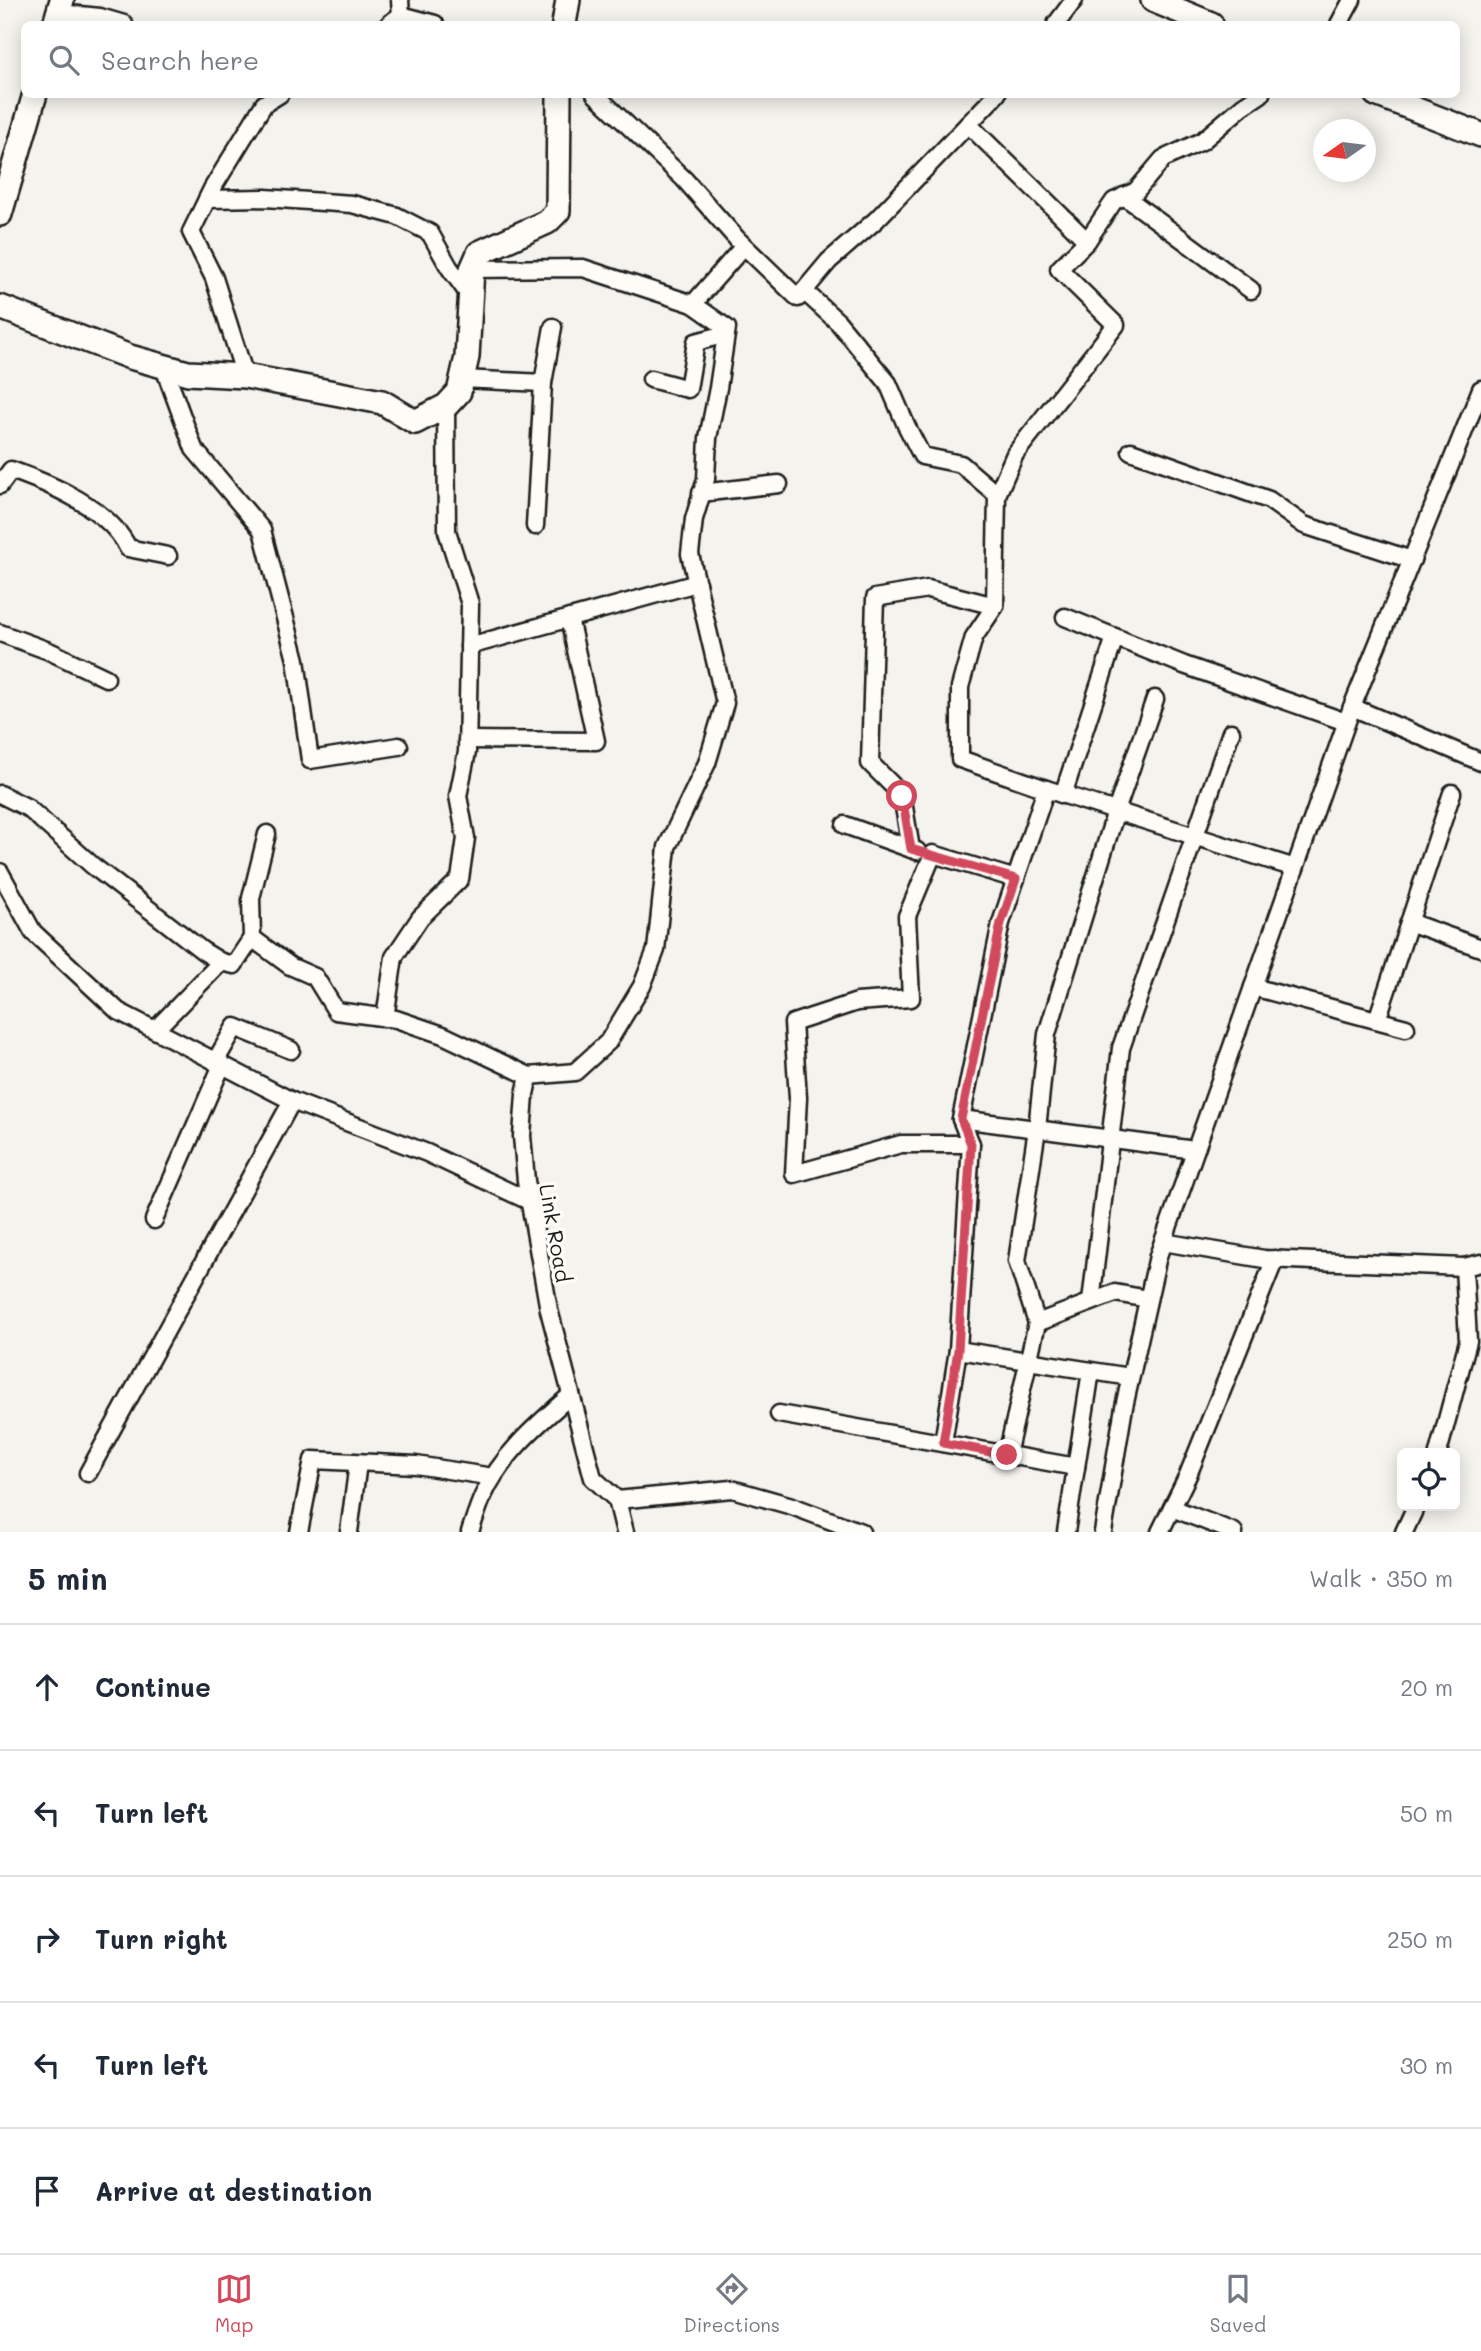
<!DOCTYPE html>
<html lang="en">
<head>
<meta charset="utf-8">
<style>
  body { margin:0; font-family:Mali,sans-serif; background:#f6f6f7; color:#1f2937 }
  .controls { position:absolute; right:21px; bottom:21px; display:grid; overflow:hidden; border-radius:10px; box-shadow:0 4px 18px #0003 }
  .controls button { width:63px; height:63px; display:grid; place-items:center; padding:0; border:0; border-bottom:2px solid #e0e1e3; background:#fff; color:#1f2937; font:35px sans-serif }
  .compass { position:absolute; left:1313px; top:119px; width:63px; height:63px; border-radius:50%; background:#fff; box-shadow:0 4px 18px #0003; rotate:256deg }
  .stop { position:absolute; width:21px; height:21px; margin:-16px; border:5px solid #d1495b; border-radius:50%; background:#fff }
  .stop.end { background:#d1495b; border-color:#fff; box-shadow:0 2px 7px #0008 }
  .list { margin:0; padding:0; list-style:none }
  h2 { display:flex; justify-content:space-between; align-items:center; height:91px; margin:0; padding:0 28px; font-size:30px }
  h2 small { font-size:23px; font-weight:400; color:#747a83 }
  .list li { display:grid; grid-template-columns:46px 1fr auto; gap:21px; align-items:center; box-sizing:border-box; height:126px; padding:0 28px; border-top:2px solid #e0e1e3 }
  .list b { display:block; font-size:26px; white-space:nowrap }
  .list em { font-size:23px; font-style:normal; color:#747a83 }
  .icon { flex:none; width:38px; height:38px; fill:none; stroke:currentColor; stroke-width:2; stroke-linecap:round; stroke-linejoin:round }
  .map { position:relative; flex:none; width:1481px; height:1532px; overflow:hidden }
  .search { position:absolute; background:#fff; box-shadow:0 4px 18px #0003; left:21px; right:21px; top:21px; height:77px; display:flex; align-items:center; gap:18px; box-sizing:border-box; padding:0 24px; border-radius:10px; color:#747a83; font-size:26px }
  .sheet { height:721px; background:#fff }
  nav { display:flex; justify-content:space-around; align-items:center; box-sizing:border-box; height:98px; border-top:2px solid #e0e1e3; background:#fff; font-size:19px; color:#747a83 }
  nav a { display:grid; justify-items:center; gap:4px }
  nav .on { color:#d1495b }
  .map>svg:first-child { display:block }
</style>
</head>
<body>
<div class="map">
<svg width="1481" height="1532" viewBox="0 0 1481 1532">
  <rect width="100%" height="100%" fill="#f4f3ee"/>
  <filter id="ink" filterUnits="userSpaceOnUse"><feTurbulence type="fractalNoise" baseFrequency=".0143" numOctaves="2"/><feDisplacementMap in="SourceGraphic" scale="14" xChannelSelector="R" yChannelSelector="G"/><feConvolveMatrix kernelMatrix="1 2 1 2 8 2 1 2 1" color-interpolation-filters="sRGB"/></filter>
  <g filter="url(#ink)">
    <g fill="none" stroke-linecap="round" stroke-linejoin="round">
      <!-- street casing -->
      <g stroke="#1c1c1c" stroke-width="21">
        <g id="street">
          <path d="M59 13 100 17 124 24"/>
          <path d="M401 15 435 24"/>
          <path d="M389 24 401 15 400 0"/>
          <path d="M1056 24 1074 0"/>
          <path d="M1339 24 1352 0"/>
          <path d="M595 94 684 179 737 239 798 298 829 261 876 220 997 94"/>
          <path d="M968 124 1087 241 1059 269 1116 325 1015 454 997 495"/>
          <path d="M1124 196 1251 290"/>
          <path d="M207 199 265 198 352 204 397 216 430 233 449 267 470 296"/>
          <path d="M1087 241 1114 201 1136 191 1163 159 1202 141 1243 106 1261 94"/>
          <path d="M472 269 583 268 693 304"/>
          <path d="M804 291 838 322 888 383 906 425 922 456 961 464 997 495 995 606 974 637 960 687V759L1046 789"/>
          <path d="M163 365 194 449 262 530 296 660 310 760 399 746"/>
          <path d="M245 376 214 278 191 232 212 189 264 104 280 94"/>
          <path d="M462 379 543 383"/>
          <path d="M651 379 688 389 696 342 726 334"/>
          <path d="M1131 451 1269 500 1304 525 1412 560"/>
          <path d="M0 485 11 470C51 484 109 508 128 548L168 556"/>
          <path d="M701 493 779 484"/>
          <path d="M535 526 543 383 553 327"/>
          <path d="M1065 617 1184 665 1346 722"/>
          <path d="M0 633 49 651 106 678"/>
          <path d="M469 646 697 583"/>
          <path d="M1352 707 1481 762"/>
          <path d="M467 740 596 741 569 618"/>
          <path d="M0 794 28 808 93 866 203 951 221 962 155 1030"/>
          <path d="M1063 795 1115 637"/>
          <path d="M845 825 917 851"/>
          <path d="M911 849 902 795 870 763 875 598 928 589 995 606"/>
          <path d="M0 872 33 932 118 1011 292 1101 427 1153 529 1201"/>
          <path d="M1409 922 1481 948"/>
          <path d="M252 938 251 898 267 834"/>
          <path d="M221 962 234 965 252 938 290 966 315 977 336 1011 396 1019 443 1035 529 1076 575 1072 608 1042 642 986 656 950 667 847 707 763 725 703 690 554 694 519 706 479 708 438 718 388 727 328 693 304 744 246"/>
          <path d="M1253 987 1406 1028"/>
          <path d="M385 1018 394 957 420 918 460 879 466 838 458 796 467 752 470 604 447 531 446 406"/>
          <path d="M1377 1020 1452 793"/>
          <path d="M215 1062 235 1027 291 1050"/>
          <path d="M529 1076 525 1094 522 1136 526 1181 549 1310 593 1478 617 1500 625 1532"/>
          <path d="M961 1119 1195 1150"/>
          <path d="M971 1144H901L794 1174 798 1098 793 1023 857 1002 911 998 907 916 933 854 1016 879"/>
          <path d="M154 1220 222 1065"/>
          <path d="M1163 1242 1264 1259 1464 1267 1481 1263"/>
          <path d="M1091 1302 1121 1048 1231 732"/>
          <path d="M1037 1323 1115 1293 1148 1299"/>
          <path d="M1130 1377 958 1350 971 1144 961 1119 1001 923 1046 789 1295 868"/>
          <path d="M779 1414 1076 1467"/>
          <path d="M943 1443 958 1350"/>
          <path d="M1438 1453 1468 1341 1464 1267"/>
          <path d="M1007 1455 1037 1323 1017 1261 1037 1129 1047 1034 1116 811 1155 699"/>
          <path d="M88 1473 292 1101"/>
          <path d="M617 1500 732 1489 792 1506 861 1532"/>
          <path d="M1172 1508 1234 1532"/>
          <path d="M299 1532 313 1460 416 1465 493 1477"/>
          <path d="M349 1532 358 1463"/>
          <path d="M470 1532C474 1520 478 1507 483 1496 501 1455 539 1423 571 1395"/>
          <path d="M1066 1532 1091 1371"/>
          <path d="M1103 1532 1124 1407 1158 1256 1352 707 1481 389"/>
          <path d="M1160 1532 1188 1475 1275 1259"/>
          <path d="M1404 1532 1416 1506"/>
        </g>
      </g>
      <!-- secondary casing -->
      <g stroke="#1c1c1c" stroke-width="28">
        <g id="secondary">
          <path d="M1153 0 1211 24"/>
          <path d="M55 24 62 0"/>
          <path d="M564 24 568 0"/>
          <path d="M1376 94 1481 135"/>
          <path d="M0 214 35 94"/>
          <path d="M0 307 130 357 188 373 245 376 382 402 415 422 446 406 459 392 467 357 472 269 479 253 547 222 558 211 559 94"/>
        </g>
      </g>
      <!-- street -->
      <use href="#street" stroke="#fdfcf7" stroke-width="16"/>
      <!-- secondary -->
      <use href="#secondary" stroke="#fdfcf7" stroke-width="23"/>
    </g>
  </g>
  <g fill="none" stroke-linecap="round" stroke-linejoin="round" filter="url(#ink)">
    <!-- route -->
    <path stroke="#d1495b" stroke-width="9" d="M902 796 911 849 1016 879 1001 923 961 1119 971 1144 958 1350 943 1443 1007 1455"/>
  </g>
  <g text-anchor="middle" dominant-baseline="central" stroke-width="7" stroke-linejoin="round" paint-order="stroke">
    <!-- street labels -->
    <g font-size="21" fill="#1c1c1c" stroke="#fdfcf7">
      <text transform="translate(556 1233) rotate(80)">Link Road</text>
    </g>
  </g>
</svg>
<div class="controls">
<button><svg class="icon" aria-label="locate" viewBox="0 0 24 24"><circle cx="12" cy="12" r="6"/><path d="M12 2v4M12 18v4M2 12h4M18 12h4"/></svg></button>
</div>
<svg class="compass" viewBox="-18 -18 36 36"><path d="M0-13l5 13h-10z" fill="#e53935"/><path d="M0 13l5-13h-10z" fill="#747a83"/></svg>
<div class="stop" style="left:902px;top:796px"></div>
<div class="stop end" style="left:1007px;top:1455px"></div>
<div class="search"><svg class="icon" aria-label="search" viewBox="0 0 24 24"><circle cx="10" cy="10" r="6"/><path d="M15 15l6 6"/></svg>Search here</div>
</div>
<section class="sheet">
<h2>5 min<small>Walk · 350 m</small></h2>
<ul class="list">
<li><svg class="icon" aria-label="ahead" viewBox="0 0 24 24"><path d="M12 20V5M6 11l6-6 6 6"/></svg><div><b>Continue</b></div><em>20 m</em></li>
<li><svg class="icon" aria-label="left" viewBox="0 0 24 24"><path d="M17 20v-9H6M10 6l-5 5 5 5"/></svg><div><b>Turn left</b></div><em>50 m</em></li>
<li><svg class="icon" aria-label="right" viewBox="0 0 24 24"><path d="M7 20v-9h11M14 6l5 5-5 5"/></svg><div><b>Turn right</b></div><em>250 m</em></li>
<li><svg class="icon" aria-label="left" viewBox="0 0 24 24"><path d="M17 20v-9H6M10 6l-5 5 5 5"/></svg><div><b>Turn left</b></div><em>30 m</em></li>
<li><svg class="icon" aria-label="arrive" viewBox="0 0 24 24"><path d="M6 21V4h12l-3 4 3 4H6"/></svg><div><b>Arrive at destination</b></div></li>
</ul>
</section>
<nav>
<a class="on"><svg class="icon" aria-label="map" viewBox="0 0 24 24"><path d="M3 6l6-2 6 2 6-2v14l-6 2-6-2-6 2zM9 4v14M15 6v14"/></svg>Map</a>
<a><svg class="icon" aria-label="directions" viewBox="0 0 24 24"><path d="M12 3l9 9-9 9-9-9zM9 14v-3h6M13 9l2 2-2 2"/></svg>Directions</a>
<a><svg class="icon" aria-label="saved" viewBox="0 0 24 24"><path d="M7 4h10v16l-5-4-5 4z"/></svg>Saved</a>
</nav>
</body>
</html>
